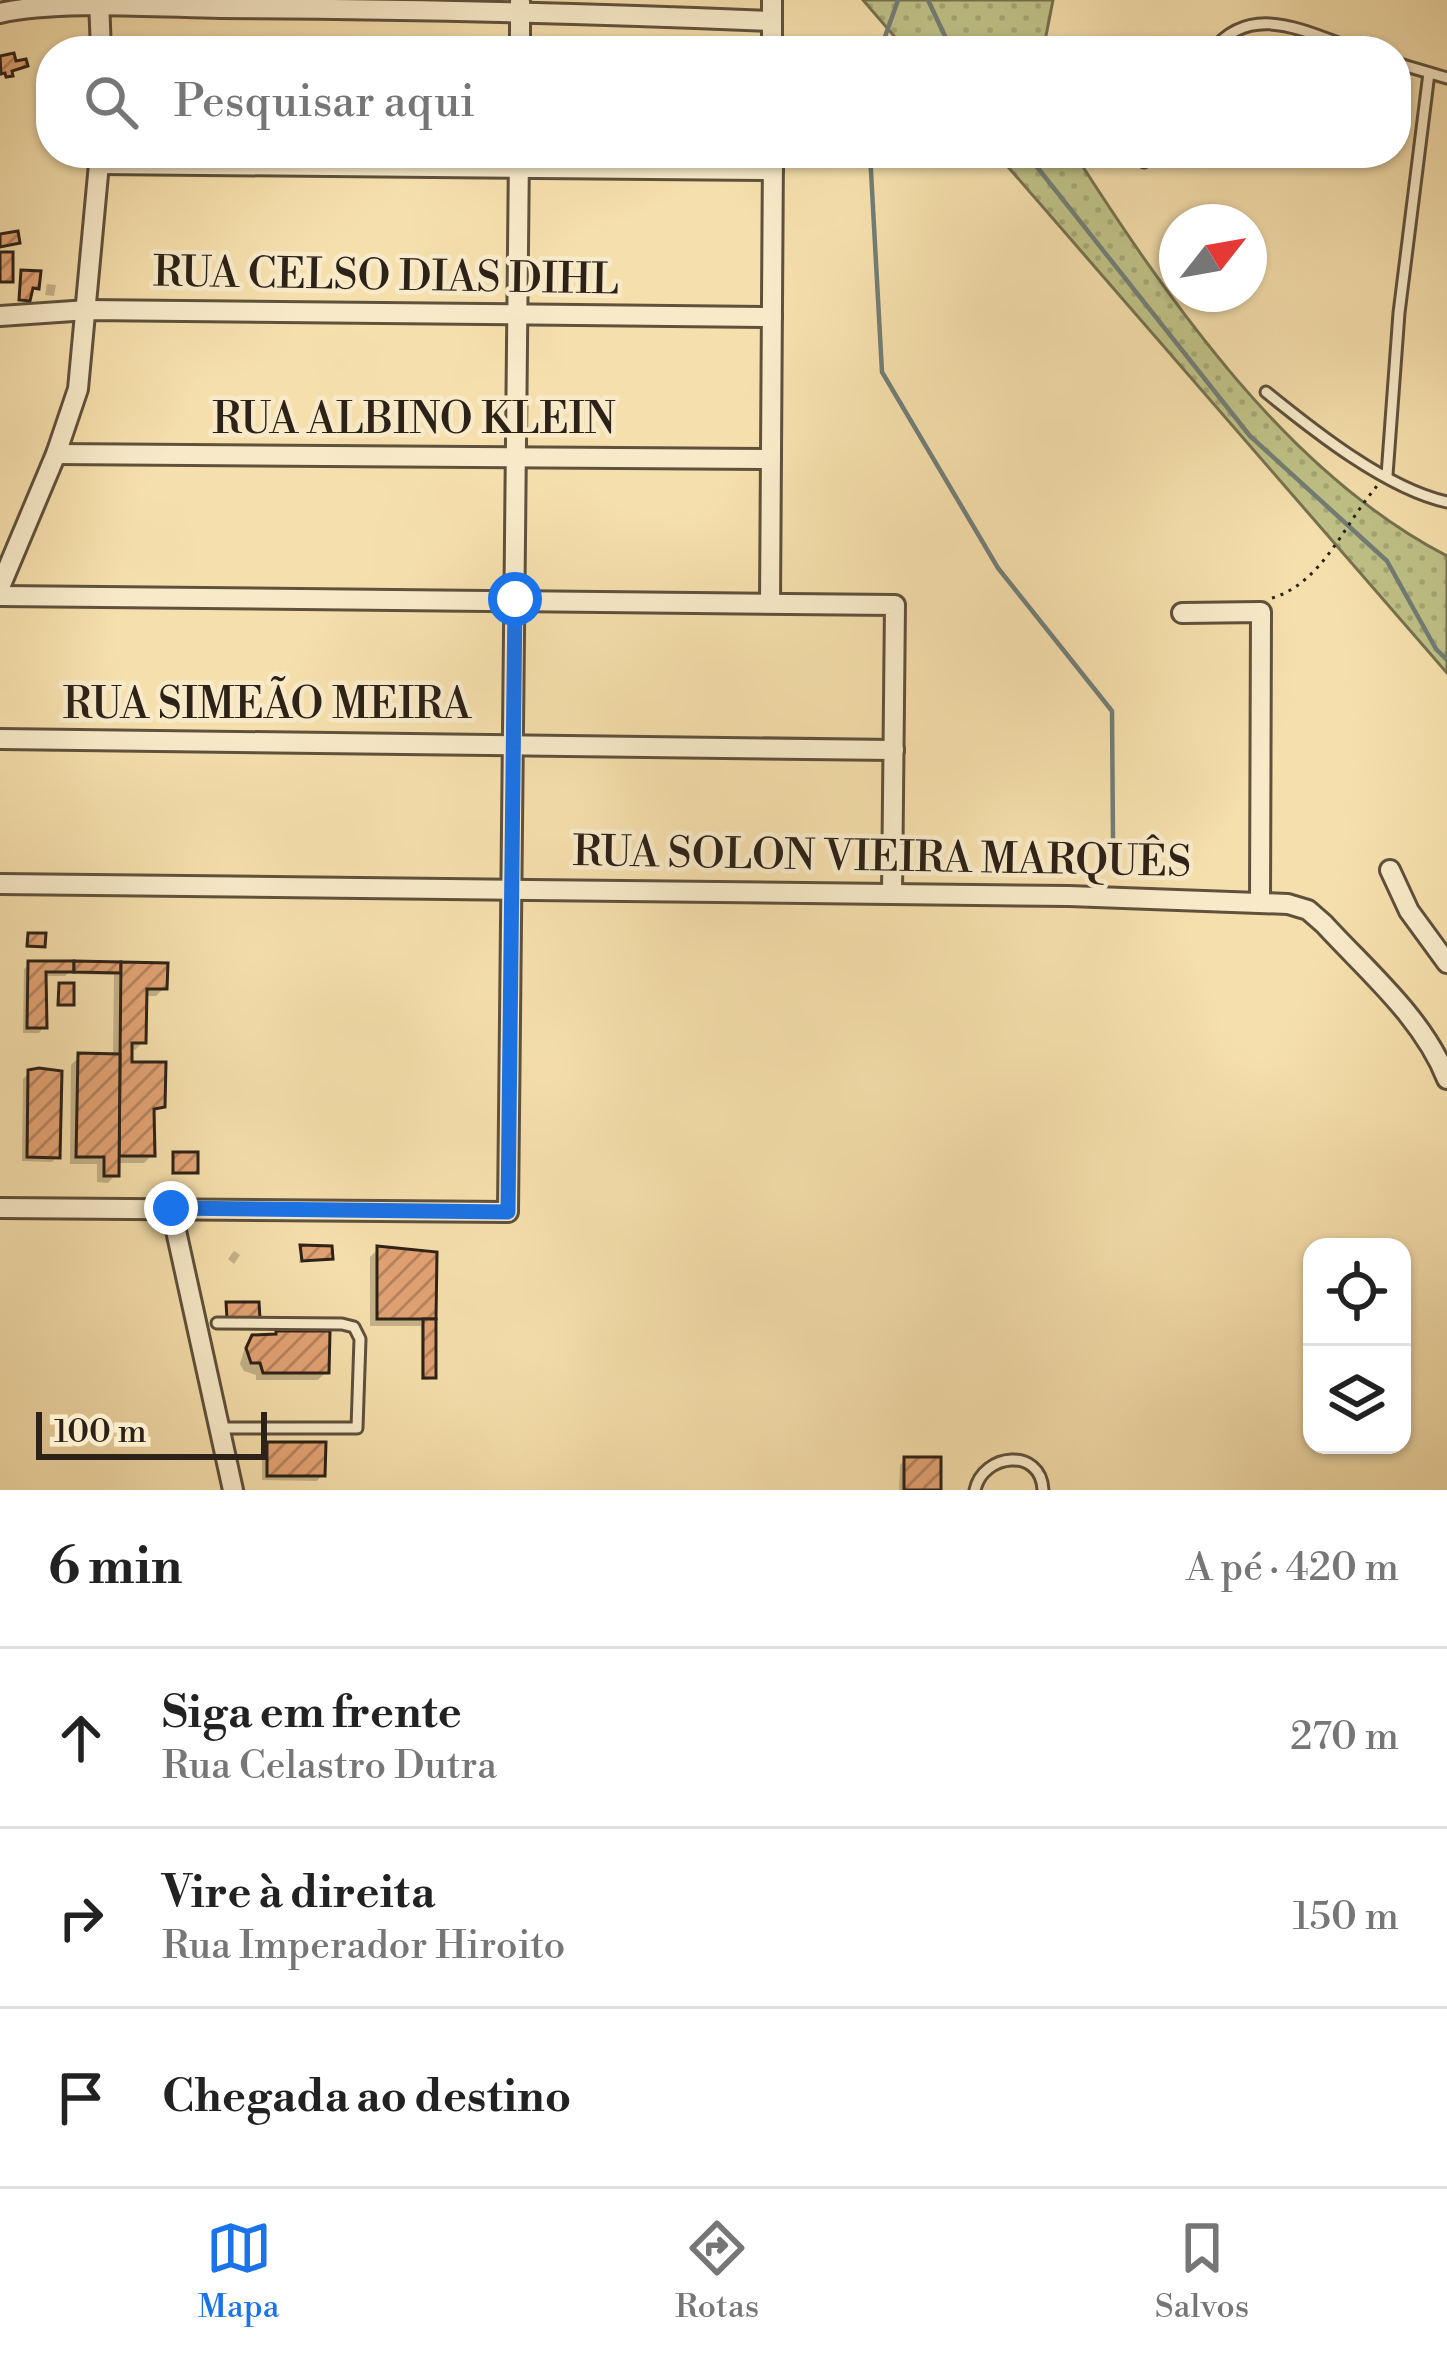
<!DOCTYPE html>
<html lang="pt">
<head>
<meta charset="utf-8">
<style>
  body { margin:0; font-family:"Libre Bodoni",serif; background:#f6f6f6; color:#222 }
  .controls { position:absolute; right:36px; bottom:36px; display:grid; overflow:hidden; border-radius:24px; box-shadow:0 3px 9px #0004 }
  .controls button { width:108px; height:108px; display:grid; place-items:center; padding:0; border:0; border-bottom:3px solid #e0e0e0; background:#fff; color:#222; font:60px sans-serif }
  .compass { position:absolute; left:1159px; top:204px; width:108px; height:108px; border-radius:50%; background:#fff; box-shadow:0 3px 9px #0004; rotate:59deg }
  .scale { position:absolute; left:36px; bottom:30px; width:231px; box-sizing:border-box; padding-left:12px; border:6px solid #2d2217; border-top:0; font-size:33px; line-height:42px; white-space:nowrap; color:#2d2217; -webkit-text-stroke:9px #f8eac9; paint-order:stroke }
  .stop { position:absolute; width:36px; height:36px; margin:-27px; border:9px solid #1a73e8; border-radius:50%; background:#fff }
  .stop.end { background:#1a73e8; border-color:#fff; box-shadow:0 3px 12px #0008 }
  .list { margin:0; padding:0; list-style:none }
  h2 { display:flex; justify-content:space-between; align-items:center; height:156px; margin:0; padding:0 48px; font-size:51px }
  h2 small { font-size:39px; font-weight:400; color:#767676 }
  .list li { display:grid; grid-template-columns:78px 1fr auto; gap:36px; align-items:center; box-sizing:border-box; height:180px; padding:0 48px; border-top:3px solid #e0e0e0 }
  .list b { display:block; font-size:45px; white-space:nowrap }
  .list p { margin:0; font-size:39px; white-space:nowrap; color:#767676 }
  .list em { font-size:39px; font-style:normal; color:#767676 }
  .icon { flex:none; width:66px; height:66px; fill:none; stroke:currentColor; stroke-width:2; stroke-linecap:round; stroke-linejoin:round }
  .map { position:relative; flex:none; width:1447px; height:1490px; overflow:hidden }
  .search { position:absolute; background:#fff; box-shadow:0 3px 9px #0004; left:36px; right:36px; top:36px; height:132px; display:flex; align-items:center; gap:30px; box-sizing:border-box; padding:0 42px; border-radius:48px; color:#767676; font-size:45px }
  .sheet { height:696px; background:#fff }
  nav { display:flex; justify-content:space-around; align-items:center; box-sizing:border-box; height:168px; border-top:3px solid #e0e0e0; background:#fff; font-size:33px; color:#767676 }
  nav a { display:grid; justify-items:center; gap:6px }
  nav .on { color:#1a73e8 }
  .map>svg:first-child { display:block }
</style>
</head>
<body>
<div class="map">
<svg width="1447" height="1490" viewBox="0 0 1447 1490">
  <defs>
    <pattern id="grass-dots" width="8" height="8" patternUnits="userSpaceOnUse" patternTransform="scale(3)"><rect width="8" height="8" fill="#bfc187"/><path d="M2 2h.1M6 6h.1" fill="none" stroke="#a4a674" stroke-width="1.8" stroke-linecap="round"/></pattern>
    <pattern id="building-hatch" width="6" height="6" patternUnits="userSpaceOnUse" patternTransform="scale(3)"><rect width="6" height="6" fill="#e2a374"/><path d="M-1 1l2-2M0 6l6-6M5 7l2-2" fill="none" stroke="#b8845e"/></pattern>
  </defs>
  <rect width="100%" height="100%" fill="#f5dfac"/>
  <filter id="stains"><feTurbulence type="fractalNoise" baseFrequency=".00167" numOctaves="4"/><feColorMatrix values="0 0 0 0 .2 0 0 0 0 .09 0 0 0 0 .02 0 0 0 .5 -.17"/></filter>
  <radialGradient id="worn" r=".72"><stop offset=".6" stop-color="#630" stop-opacity="0"/><stop offset="1" stop-color="#630" stop-opacity=".3"/></radialGradient>
  <!-- grass -->
  <g fill="url(#grass-dots)" stroke="#76724f" stroke-width="3">
    <path d="M863 0H1053L1043 51H907Z"/>
    <path d="M996 153H1074C1169 301 1287 473 1447 556V673Z"/>
  </g>
  <!-- shadow -->
  <g fill="#0003">
    <path d="M47 284 56 285 54 296 45 295Z"/>
    <path d="M30 964 165 966 164 988 156 996H144L143 1042 135 1050H129V1064L162 1105 153 1114 152 1155 144 1163H116V1174L108 1183 97 1182V1164H70L71 1065 79 1057H113L114 975 72 974V970L65 976H43L44 1027 39 1033H23L24 969Z"/>
    <path d="M29 1073 58 1156 52 1162 22 1161 23 1079Z"/>
    <path d="M174 1155 195 1172 171 1175Z"/>
    <path d="M302 1248 329 1258 299 1263Z"/>
    <path d="M378 1249 434 1255 433 1377 429 1380H421V1326H370V1257Z"/>
    <path d="M234 1251 240 1255 234 1264 228 1259Z"/>
    <path d="M253 1338 326 1372 318 1380H256V1375L244 1371 240 1364 245 1347Z"/>
    <path d="M268 1445 322 1475 317 1481 262 1480V1451Z"/>
    <path d="M905 1460 938 1490H899L900 1465Z"/>
  </g>
  <g fill="none" stroke-linecap="round" stroke-linejoin="round">
    <!-- stream -->
    <g stroke="#727d75" stroke-width="4.5">
      <path d="M928 0 952 51"/>
      <path d="M880 51 898 0"/>
      <path d="M870 153 882 372 998 568 1112 711 1113 839"/>
      <path d="M1026 153 1250 436 1387 561 1436 649 1447 660"/>
    </g>
  </g>
  <!-- building -->
  <g fill="url(#building-hatch)" stroke="#2d2217" stroke-width="3">
    <path d="M14 53 16 61 26 59 28 66 12 71 13 76 6 77 5 73 1 74 0 56Z"/>
    <path d="M18 231 20 243 0 247V234Z"/>
    <rect x="0" y="252" width="13" height="30"/>
    <path d="M21 270 41 271 39 289 33 288 30 301 19 300Z"/>
    <path d="M28 933H46L45 947 27 946Z"/>
    <path d="M28 961H74V972H46L47 1028H27Z"/>
    <path d="M74 961 121 962V973L74 972Z"/>
    <path d="M121 962 168 963 167 989H147L146 1043H132V1062H166L165 1107 154 1109 155 1156H119Z"/>
    <path d="M59 983H74V1005H58Z"/>
    <path d="M78 1053 120 1054 119 1176H104V1157H76Z"/>
    <path d="M39 1068 62 1071 60 1158 27 1157 28 1070Z"/>
    <rect x="173" y="1152" width="25" height="21"/>
    <path d="M300 1245 332 1246 333 1259 302 1261Z"/>
    <path d="M377 1246 437 1252 436 1319H377Z"/>
    <path d="M226 1302H259L260 1319H227Z"/>
    <rect x="423" y="1319" width="13" height="59"/>
    <path d="M276 1331H330L329 1373H263L260 1363H251L246 1348 252 1335 276 1334Z"/>
    <path d="M267 1442H326L325 1476H267Z"/>
    <rect x="904" y="1457" width="37" height="33"/>
  </g>
  <g fill="none" stroke-linecap="round" stroke-linejoin="round">
    <!-- lane casing -->
    <g stroke="#5f513c" stroke-width="15">
      <g id="lane">
        <path d="M1212 51C1252 0 1307 33 1360 51"/>
        <path d="M1396 63 1447 78"/>
        <path d="M1144 162 1149 153"/>
        <path d="M1266 392C1314 431 1387 489 1447 502"/>
        <path d="M1387 475 1399 313 1429 73"/>
        <path d="M217 1323 342 1324 354 1327 360 1339 357 1428H219"/>
        <path d="M975 1490C983 1453 1041 1447 1043 1490"/>
      </g>
    </g>
    <!-- street casing -->
    <g stroke="#5f513c" stroke-width="24">
      <g id="street">
        <path d="M99 0 101 51"/>
        <path d="M772 0V51"/>
        <path d="M0 13C56 0 159 7 220 8 404 9 588 13 772 21"/>
        <path d="M520 51V2"/>
        <path d="M100 164 773 170"/>
        <path d="M0 316 88 310 772 317"/>
        <path d="M56 454 771 459"/>
        <path d="M0 587 56 454 78 389 100 153"/>
        <path d="M0 596 895 605 892 894"/>
        <path d="M770 603 773 153"/>
        <path d="M1182 613 1261 612 1260 901"/>
        <path d="M0 739 894 750"/>
        <path d="M1390 870 1409 911 1447 963"/>
        <path d="M0 884 1069 896 1288 904 1308 910 1324 924C1368 972 1423 1018 1447 1079"/>
        <path d="M0 1208 508 1212 519 153"/>
        <path d="M171 1208 233 1490"/>
      </g>
    </g>
    <!-- path -->
    <path stroke="#2d2217" stroke-width="3" stroke-dasharray="3 6" stroke-linecap="butt" d="M1272 598C1323 583 1345 522 1378 485"/>
    <!-- lane -->
    <use href="#lane" stroke="#f8eac9" stroke-width="9"/>
    <!-- street -->
    <use href="#street" stroke="#f8eac9" stroke-width="18"/>
  </g>
  <g fill="none" stroke-linecap="round" stroke-linejoin="round">
    <!-- route -->
    <path stroke="#1a73e8" stroke-width="15" d="M171 1208 508 1212 515 599"/>
  </g>
  <g text-anchor="middle" dominant-baseline="central" stroke-width="9" stroke-linejoin="round" paint-order="stroke">
    <!-- street labels -->
    <g font-size="42" fill="#2d2217" stroke="#f8eac9">
      <text transform="translate(386 277) rotate(1)">RUA CELSO DIAS DIHL</text>
      <text x="414" y="420">RUA ALBINO KLEIN</text>
      <text x="267" y="705">RUA SIMEÃO MEIRA</text>
      <text transform="translate(882 858) rotate(1)">RUA SOLON VIEIRA MARQUÊS</text>
    </g>
  </g>
  <rect width="100%" height="100%" filter="url(#stains)"/>
  <rect width="100%" height="100%" fill="url(#worn)"/>
</svg>
<div class="controls">
<button><svg class="icon" aria-label="locate" viewBox="0 0 24 24"><circle cx="12" cy="12" r="6"/><path d="M12 2v4M12 18v4M2 12h4M18 12h4"/></svg></button>
<button><svg class="icon" aria-label="layers" viewBox="0 0 24 24"><path d="M12 4l9 5-9 5-9-5zM3 14l9 5 9-5"/></svg></button>
</div>
<svg class="compass" viewBox="-18 -18 36 36"><path d="M0-13l5 13h-10z" fill="#e53935"/><path d="M0 13l5-13h-10z" fill="#767676"/></svg>
<div class="scale">100 m</div>
<div class="stop" style="left:515px;top:599px"></div>
<div class="stop end" style="left:171px;top:1208px"></div>
<div class="search"><svg class="icon" aria-label="search" viewBox="0 0 24 24"><circle cx="10" cy="10" r="6"/><path d="M15 15l6 6"/></svg>Pesquisar aqui</div>
</div>
<section class="sheet">
<h2>6 min<small>A pé · 420 m</small></h2>
<ul class="list">
<li><svg class="icon" aria-label="ahead" viewBox="0 0 24 24"><path d="M12 20V5M6 11l6-6 6 6"/></svg><div><b>Siga em frente</b><p>Rua Celastro Dutra</p></div><em>270 m</em></li>
<li><svg class="icon" aria-label="right" viewBox="0 0 24 24"><path d="M7 20v-9h11M14 6l5 5-5 5"/></svg><div><b>Vire à direita</b><p>Rua Imperador Hiroito</p></div><em>150 m</em></li>
<li><svg class="icon" aria-label="arrive" viewBox="0 0 24 24"><path d="M6 21V4h12l-3 4 3 4H6"/></svg><div><b>Chegada ao destino</b></div></li>
</ul>
</section>
<nav>
<a class="on"><svg class="icon" aria-label="map" viewBox="0 0 24 24"><path d="M3 6l6-2 6 2 6-2v14l-6 2-6-2-6 2zM9 4v14M15 6v14"/></svg>Mapa</a>
<a><svg class="icon" aria-label="directions" viewBox="0 0 24 24"><path d="M12 3l9 9-9 9-9-9zM9 14v-3h6M13 9l2 2-2 2"/></svg>Rotas</a>
<a><svg class="icon" aria-label="saved" viewBox="0 0 24 24"><path d="M7 4h10v16l-5-4-5 4z"/></svg>Salvos</a>
</nav>
</body>
</html>
